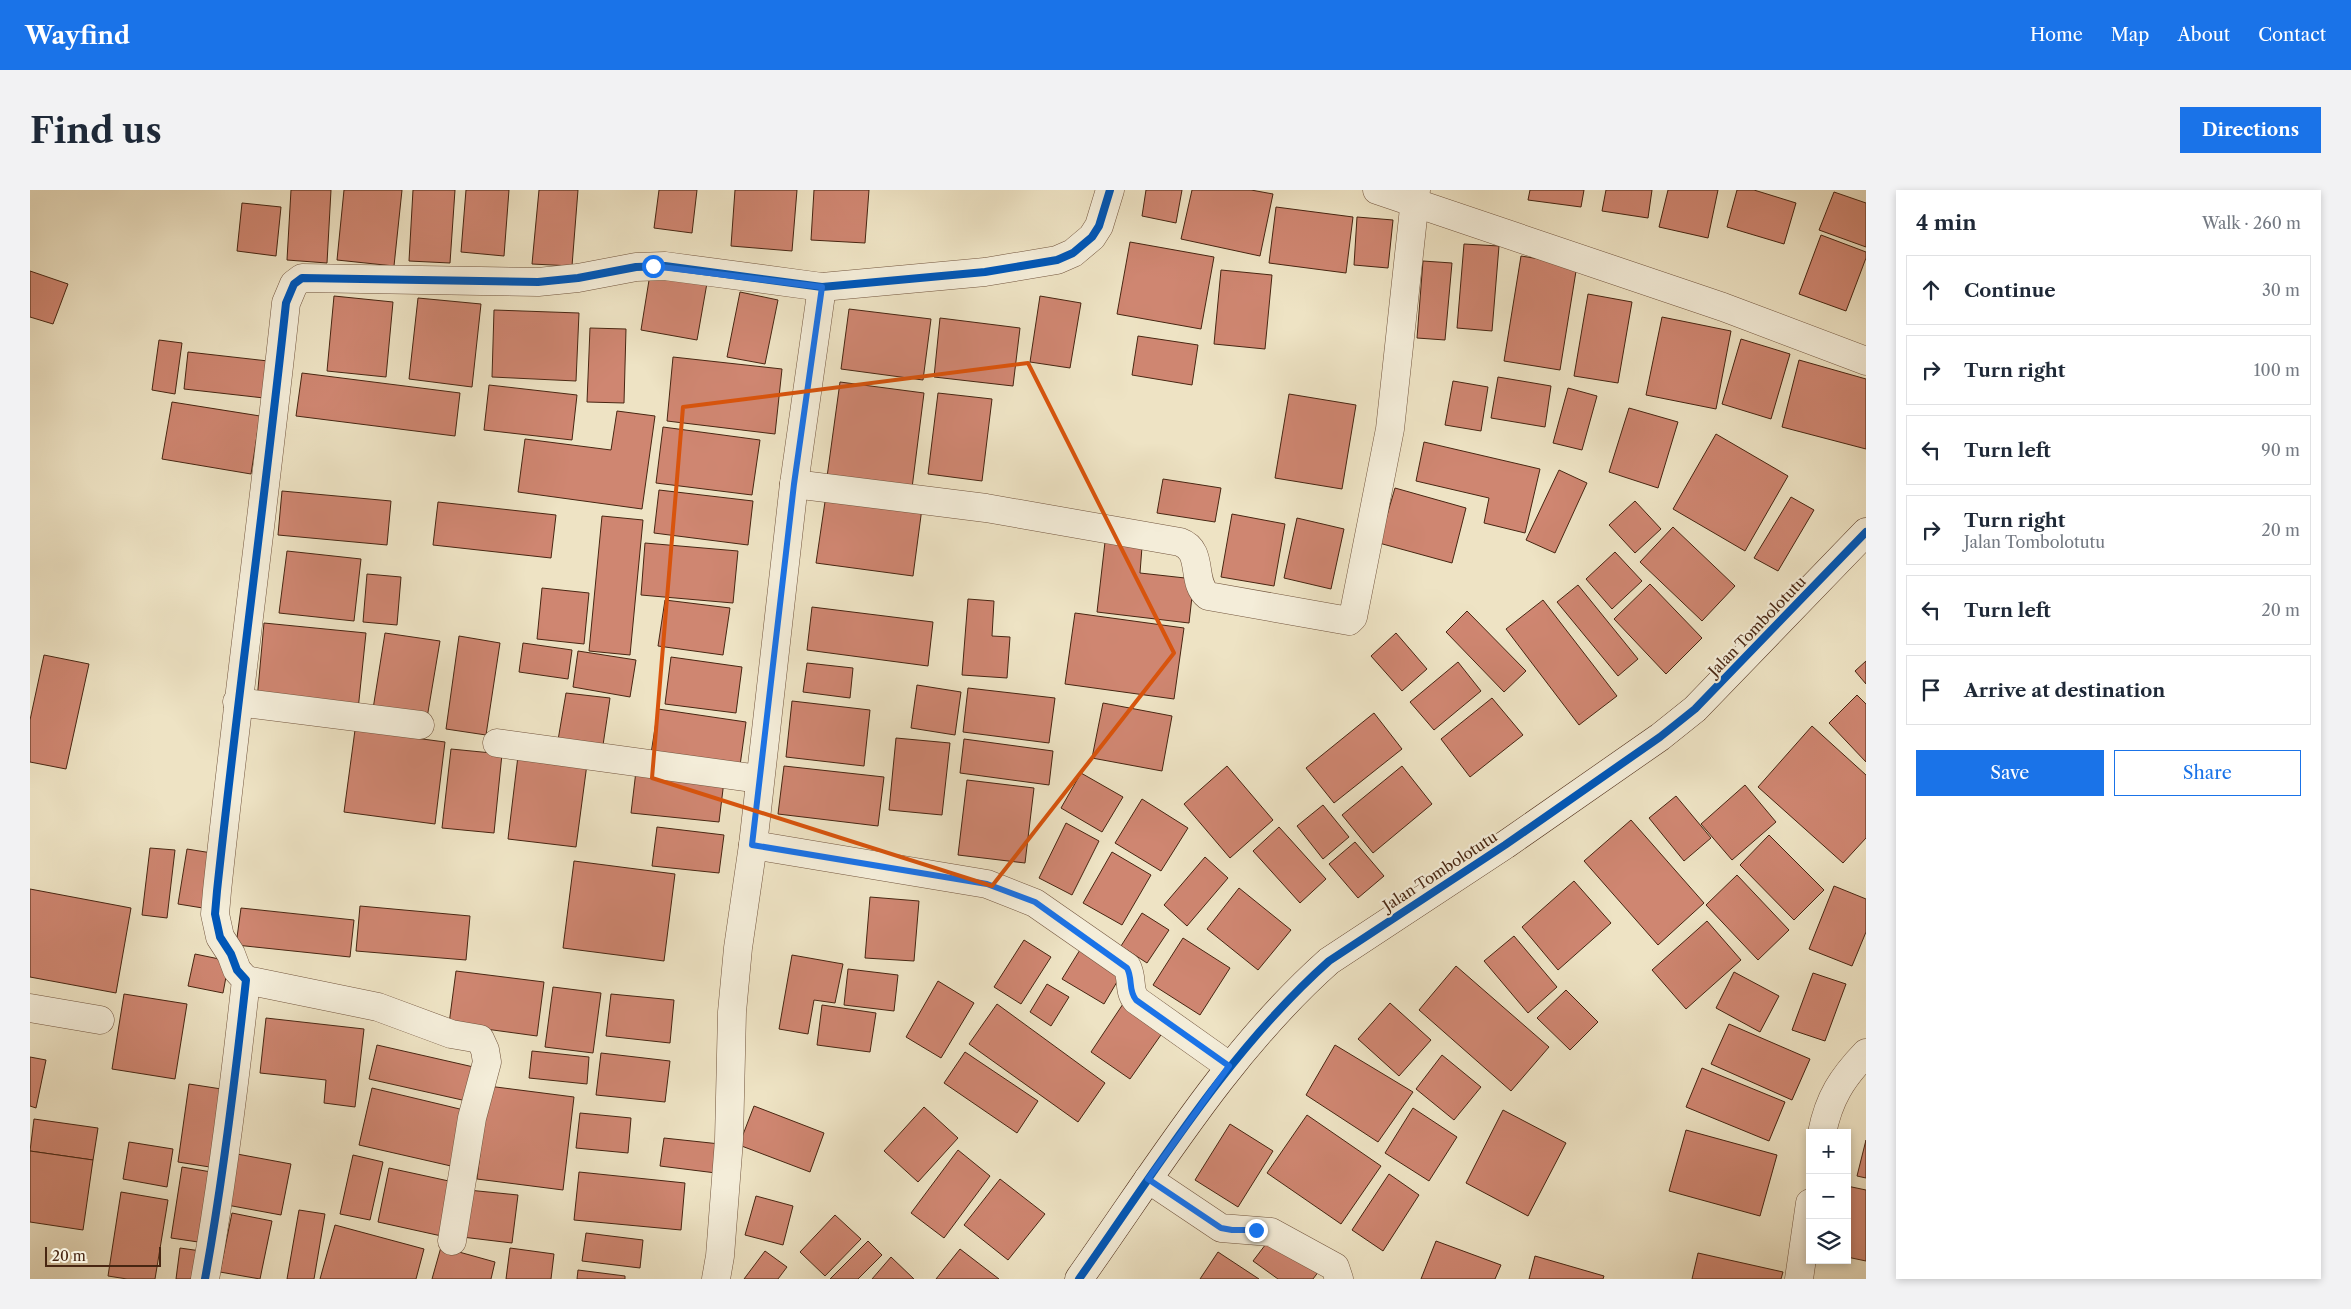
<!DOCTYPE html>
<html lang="en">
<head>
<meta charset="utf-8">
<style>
  body { margin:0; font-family:"Libre Caslon Text",serif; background:#f2f2f3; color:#1f2937 }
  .controls { position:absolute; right:15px; bottom:15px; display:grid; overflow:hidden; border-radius:0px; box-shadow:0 2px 8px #0003 }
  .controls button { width:45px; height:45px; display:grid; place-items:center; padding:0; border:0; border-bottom:1px solid #e0e1e3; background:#fff; color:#1f2937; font:25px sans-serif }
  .scale { position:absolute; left:15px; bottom:12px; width:116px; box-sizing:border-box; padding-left:5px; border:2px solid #482612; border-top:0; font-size:14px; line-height:18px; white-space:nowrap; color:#482612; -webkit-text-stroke:4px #f4edd9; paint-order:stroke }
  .stop { position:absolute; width:15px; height:15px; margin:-11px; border:4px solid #1a73e8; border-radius:50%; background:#fff }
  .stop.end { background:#1a73e8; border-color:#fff; box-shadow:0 1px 5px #0008 }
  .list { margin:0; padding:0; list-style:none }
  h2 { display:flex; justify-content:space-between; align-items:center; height:65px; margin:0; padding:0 20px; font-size:21px }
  h2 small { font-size:16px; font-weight:400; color:#747a83 }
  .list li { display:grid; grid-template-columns:32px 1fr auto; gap:15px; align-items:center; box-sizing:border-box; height:70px; margin:0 10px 10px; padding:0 10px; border:1px solid #e0e1e3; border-radius:0px }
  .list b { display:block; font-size:19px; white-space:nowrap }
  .list p { margin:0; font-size:16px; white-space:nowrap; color:#747a83 }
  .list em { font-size:16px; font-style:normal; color:#747a83 }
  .actions { display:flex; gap:10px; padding:15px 20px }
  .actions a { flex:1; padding:11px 0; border:1px solid #1a73e8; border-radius:0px; text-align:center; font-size:18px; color:#1a73e8 }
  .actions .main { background:#1a73e8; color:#fff }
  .icon { flex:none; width:28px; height:28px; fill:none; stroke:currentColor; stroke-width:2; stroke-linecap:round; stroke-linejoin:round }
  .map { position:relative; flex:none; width:1836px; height:1089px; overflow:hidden; border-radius:0px }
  header { display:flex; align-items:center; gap:30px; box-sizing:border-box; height:70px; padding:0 25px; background:#1a73e8; color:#fff }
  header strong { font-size:24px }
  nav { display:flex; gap:28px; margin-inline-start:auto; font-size:18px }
  .intro { display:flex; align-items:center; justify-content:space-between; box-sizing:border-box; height:120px; padding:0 30px }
  h1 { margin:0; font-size:35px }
  .button { padding:12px 22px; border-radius:0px; background:#1a73e8; color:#fff; font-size:18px; font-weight:700 }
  main { display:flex; gap:30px; padding:0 30px }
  aside { flex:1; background:#fff; border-radius:0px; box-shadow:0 2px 8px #0003 }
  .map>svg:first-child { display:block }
</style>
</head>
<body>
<header>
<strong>Wayfind</strong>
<nav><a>Home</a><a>Map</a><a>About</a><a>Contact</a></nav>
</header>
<div class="intro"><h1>Find us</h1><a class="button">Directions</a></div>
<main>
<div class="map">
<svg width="1836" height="1089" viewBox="0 0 1836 1089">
  <rect width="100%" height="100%" fill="#eee3c4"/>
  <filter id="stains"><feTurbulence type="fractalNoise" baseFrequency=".004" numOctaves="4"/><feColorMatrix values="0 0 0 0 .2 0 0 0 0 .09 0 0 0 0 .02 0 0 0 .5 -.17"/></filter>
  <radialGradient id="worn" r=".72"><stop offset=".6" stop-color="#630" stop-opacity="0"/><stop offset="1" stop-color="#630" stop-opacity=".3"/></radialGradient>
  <!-- building -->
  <g fill="#cf8671" stroke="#482612">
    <path d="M261 0H301L297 73 257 70Z"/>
    <path d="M314 0H372L364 76 307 70Z"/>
    <path d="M383 0H425L420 73 379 71Z"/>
    <path d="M436 0H479L474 66 431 62Z"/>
    <path d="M509 0H548L542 76 502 74Z"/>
    <path d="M629 0H667L662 43 624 38Z"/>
    <path d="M705 0H767L762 61 701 56Z"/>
    <path d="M784 0H839L835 53 781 50Z"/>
    <path d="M1116 0H1152L1146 33 1112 26Z"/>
    <path d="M1162 0H1221L1243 4 1230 66 1151 49Z"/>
    <path d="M1500 0H1554L1551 17 1498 10Z"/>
    <path d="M1576 0H1622L1618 28 1572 21Z"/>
    <path d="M1638 0H1688L1678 48 1629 37Z"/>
    <path d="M1707 0H1724L1766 13 1754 54 1697 37Z"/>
    <path d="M1804 2 1836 13V57L1789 40Z"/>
    <path d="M212 13 251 17 246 66 207 61Z"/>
    <path d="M1246 17 1323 27 1316 83 1239 73Z"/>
    <path d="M1327 27 1363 30 1358 78 1324 75Z"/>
    <path d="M1791 45 1836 62V68L1816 121 1769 104Z"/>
    <path d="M1100 52 1184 67 1171 139 1087 124Z"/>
    <path d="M1434 54 1469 56 1462 141 1427 138Z"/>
    <path d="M1491 66 1547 75 1530 180 1474 171Z"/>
    <path d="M1393 71 1422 73 1415 150 1387 148Z"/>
    <path d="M1191 80 1242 85 1235 159 1184 154Z"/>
    <path d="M0 81 38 94 23 134 0 127Z"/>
    <path d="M620 84 677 93 667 150 611 140Z"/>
    <path d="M710 102 748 110 735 174 697 167Z"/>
    <path d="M1558 104 1602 112 1588 193 1544 186Z"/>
    <path d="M304 106 363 112 356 187 297 181Z"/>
    <path d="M1010 106 1051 113 1040 178 1000 172Z"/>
    <path d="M388 108 451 114 442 197 379 189Z"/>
    <path d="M819 119 901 129 893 190 811 179Z"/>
    <path d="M464 120 549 123 546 191 462 187Z"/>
    <path d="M1632 127 1701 141 1686 219 1616 205Z"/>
    <path d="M910 128 990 138 983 196 904 187Z"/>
    <path d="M560 138 596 139 594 213 557 212Z"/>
    <path d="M1108 146 1168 155 1162 195 1102 185Z"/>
    <path d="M1711 149 1760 164 1741 229 1692 214Z"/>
    <path d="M129 150 152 153 145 204 122 200Z"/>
    <path d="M158 162 238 171 234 208 154 199Z"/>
    <path d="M643 167 752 179 745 244 637 231Z"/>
    <path d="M1769 170 1836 189V259L1752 237Z"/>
    <path d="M272 183 430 203 425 246 266 226Z"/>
    <path d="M1468 187 1521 196 1515 237 1461 228Z"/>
    <path d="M1423 191 1458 197 1451 241 1415 235Z"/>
    <path d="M810 192 894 203 882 298 797 287Z"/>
    <path d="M459 195 547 205 542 250 454 240Z"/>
    <path d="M1538 198 1567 206 1552 260 1523 253Z"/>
    <path d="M908 203 962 209 952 291 898 284Z"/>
    <path d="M1259 204 1326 215 1312 299 1245 288Z"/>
    <path d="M142 212 230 226 221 284 132 269Z"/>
    <path d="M1599 218 1648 232 1628 298 1579 282Z"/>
    <path d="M587 221 625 226 612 319 488 302 495 249 581 260Z"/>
    <path d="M633 237 730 250 722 305 626 293Z"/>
    <path d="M1686 244 1758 286 1715 361 1643 319Z"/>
    <path d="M1394 252 1510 279 1495 343 1454 333 1459 308 1386 291Z"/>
    <path d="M1529 280 1557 293 1525 363 1496 350Z"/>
    <path d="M1133 289 1191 298 1185 332 1127 323Z"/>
    <path d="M1365 298 1436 318 1422 373 1349 353Z"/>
    <path d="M629 300 723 311 718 355 624 343Z"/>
    <path d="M252 301 361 311 357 355 248 345Z"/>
    <path d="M796 305 892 318 883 386 786 373Z"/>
    <path d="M1761 307 1784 320 1748 381 1724 368Z"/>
    <path d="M1605 311 1631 339 1605 363 1579 335Z"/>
    <path d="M408 312 526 325 521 368 403 355Z"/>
    <path d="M1202 324 1255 334 1244 396 1191 387Z"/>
    <path d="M572 326 613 330 600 465 559 461Z"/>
    <path d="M1267 328 1314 339 1301 399 1254 388Z"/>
    <path d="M1643 337 1705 396 1672 431 1610 372Z"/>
    <path d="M1075 352 1112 357 1110 383 1164 389 1159 433 1067 422Z"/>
    <path d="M615 353 708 361 703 413 611 405Z"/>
    <path d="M257 361 331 369 324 431 249 423Z"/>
    <path d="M1585 362 1612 391 1582 419 1556 389Z"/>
    <path d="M337 384 371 387 367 435 333 432Z"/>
    <path d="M1620 394 1672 448 1636 484 1584 429Z"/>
    <path d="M1548 395 1608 469 1588 486 1527 412Z"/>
    <path d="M512 398 559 403 554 454 507 449Z"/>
    <path d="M938 409 964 411 962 446 980 447 977 488 932 485Z"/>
    <path d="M635 410 700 418 693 465 628 456Z"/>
    <path d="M1513 410 1587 506 1549 535 1476 439Z"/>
    <path d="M782 417 903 432 898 476 777 460Z"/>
    <path d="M1437 421 1496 481 1474 502 1416 442Z"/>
    <path d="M1045 423 1154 438 1144 509 1035 494Z"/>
    <path d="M234 433 336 443 328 520 227 510Z"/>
    <path d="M355 443 410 451 397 528 343 519Z"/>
    <path d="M1366 443 1397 479 1372 501 1341 466Z"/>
    <path d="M429 446 470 453 456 545 416 539Z"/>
    <path d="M493 453 542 460 538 489 489 482Z"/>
    <path d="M548 461 606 470 600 507 543 497Z"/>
    <path d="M14 465 59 474 36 579 0 572V530Z"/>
    <path d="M641 467 712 477 706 523 635 514Z"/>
    <path d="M1836 471V494L1825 481Z"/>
    <path d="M1428 472 1451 501 1404 540 1380 512Z"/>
    <path d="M777 473 823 478 820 508 773 502Z"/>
    <path d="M887 495 931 502 925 545 881 538Z"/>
    <path d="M938 498 1025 508 1019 553 933 542Z"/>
    <path d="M536 503 580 508 572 562 527 556Z"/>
    <path d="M1827 505 1836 514V572L1799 533Z"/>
    <path d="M1462 508 1493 545 1440 587 1411 549Z"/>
    <path d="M762 511 840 520 834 576 756 567Z"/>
    <path d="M1073 513 1142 526 1132 581 1062 568Z"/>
    <path d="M628 519 716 532 709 583 620 570Z"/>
    <path d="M1344 523 1372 559 1304 613 1276 578Z"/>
    <path d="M1782 536 1836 585V648L1813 673 1728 597Z"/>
    <path d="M325 540 415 552 405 634 314 622Z"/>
    <path d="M866 548 920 553 912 625 859 620Z"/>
    <path d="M934 549 1023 561 1019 595 930 583Z"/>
    <path d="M421 559 472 564 464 643 412 638Z"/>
    <path d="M488 566 557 574 546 657 478 649Z"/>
    <path d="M754 576 854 587 848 636 748 624Z"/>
    <path d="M1197 576 1243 630 1200 668 1154 614Z"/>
    <path d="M1372 576 1402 614 1343 663 1312 625Z"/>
    <path d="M606 581 694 591 689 632 601 623Z"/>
    <path d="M1051 583 1093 607 1072 642 1031 618Z"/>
    <path d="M937 590 1004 598 995 673 928 665Z"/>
    <path d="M1715 595 1746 632 1702 670 1671 634Z"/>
    <path d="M1646 606 1681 648 1654 671 1619 628Z"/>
    <path d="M1112 609 1158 638 1131 681 1085 653Z"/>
    <path d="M1293 615 1319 647 1293 669 1267 636Z"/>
    <path d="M1601 630 1674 713 1628 755 1554 671Z"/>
    <path d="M1036 633 1069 651 1042 705 1009 688Z"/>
    <path d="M627 637 694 645 689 683 622 676Z"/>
    <path d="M1249 637 1296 689 1270 713 1223 661Z"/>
    <path d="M1739 645 1794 700 1764 730 1710 675Z"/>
    <path d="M1325 652 1354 686 1328 708 1299 674Z"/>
    <path d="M120 658 145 660 137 728 112 725Z"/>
    <path d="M157 659 188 664 179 719 148 714Z"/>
    <path d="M1082 662 1121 685 1092 735 1053 713Z"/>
    <path d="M1175 667 1198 688 1157 736 1134 715Z"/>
    <path d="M544 671 645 684 634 771 533 758Z"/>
    <path d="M1707 685 1759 740 1728 770 1676 715Z"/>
    <path d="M1544 691 1581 733 1528 780 1492 737Z"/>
    <path d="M1804 696 1836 709V742L1822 776 1779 759Z"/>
    <path d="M1209 698 1261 740 1228 780 1177 739Z"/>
    <path d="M0 699 101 718 86 803 0 787Z"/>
    <path d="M840 707 889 711 884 771 835 768Z"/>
    <path d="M330 716 440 726 436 770 326 761Z"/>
    <path d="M211 718 324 730 320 767 206 755Z"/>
    <path d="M1112 723 1139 740 1117 773 1091 756Z"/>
    <path d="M1677 731 1711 770 1656 819 1622 780Z"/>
    <path d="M1484 746 1527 797 1498 823 1454 771Z"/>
    <path d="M1153 748 1200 778 1170 825 1123 795Z"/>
    <path d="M994 750 1021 767 991 814 964 797Z"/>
    <path d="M1053 755 1094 780 1074 814 1032 789Z"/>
    <path d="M165 764 199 771 193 803 158 796Z"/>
    <path d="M762 765 813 774 805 813 784 810 778 844 749 839Z"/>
    <path d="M1426 776 1519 857 1481 901 1389 820Z"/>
    <path d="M818 779 868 785 864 821 814 815Z"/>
    <path d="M426 781 514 792 507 846 419 834Z"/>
    <path d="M1704 782 1749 806 1730 842 1686 818Z"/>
    <path d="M1783 783 1816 794 1795 851 1762 840Z"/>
    <path d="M908 791 944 813 911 868 876 847Z"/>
    <path d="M1017 794 1039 807 1021 836 1000 822Z"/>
    <path d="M523 797 571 803 563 863 515 857Z"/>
    <path d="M1536 800 1568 832 1540 860 1507 828Z"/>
    <path d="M94 804 157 814 145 889 82 879Z"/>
    <path d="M581 804 644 810 640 853 576 846Z"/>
    <path d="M1360 813 1401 850 1369 886 1328 849Z"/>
    <path d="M967 814 1075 893 1048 932 939 854Z"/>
    <path d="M1093 814 1133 842 1100 889 1061 862Z"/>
    <path d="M792 815 846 823 840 862 787 855Z"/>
    <path d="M236 828 334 839 325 917 294 913 296 890 230 883Z"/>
    <path d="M1699 834 1780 869 1762 910 1681 874Z"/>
    <path d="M347 855 448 878 441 912 339 889Z"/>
    <path d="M1305 855 1383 902 1348 952 1276 905Z"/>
    <path d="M502 861 559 867 557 894 499 888Z"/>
    <path d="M935 862 1008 911 987 943 914 893Z"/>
    <path d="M571 863 640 871 635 912 566 905Z"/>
    <path d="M1412 865 1451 897 1424 930 1386 899Z"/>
    <path d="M0 867 16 870 6 918 0 916Z"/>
    <path d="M1672 878 1755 912 1739 951 1656 917Z"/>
    <path d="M159 894 198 900 186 978 148 972Z"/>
    <path d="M458 896 544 907 533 1000 447 989Z"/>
    <path d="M342 898 434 920 421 976 329 955Z"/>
    <path d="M724 916 794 943 780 982 709 955Z"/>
    <path d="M894 917 928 948 888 992 854 961Z"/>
    <path d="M1383 918 1427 947 1399 991 1355 963Z"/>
    <path d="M1473 920 1536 953 1498 1026 1436 993Z"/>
    <path d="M550 923 601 928 598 963 546 958Z"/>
    <path d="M1277 925 1351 976 1311 1034 1237 983Z"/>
    <path d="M4 929 68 938 63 970 0 961Z"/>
    <path d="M1200 934 1243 961 1208 1017 1165 990Z"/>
    <path d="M1656 940 1747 965 1730 1026 1639 1001Z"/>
    <path d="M634 948 690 954 686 983 630 976Z"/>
    <path d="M1836 950V988L1827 986Z"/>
    <path d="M99 952 143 959 137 997 93 989Z"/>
    <path d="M928 960 960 986 914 1048 881 1023Z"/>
    <path d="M0 961 63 970 53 1040 0 1032Z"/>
    <path d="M207 964 261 974 251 1025 197 1015Z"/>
    <path d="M323 965 353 972 340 1030 310 1024Z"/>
    <path d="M152 977 187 983 175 1053 141 1048Z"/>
    <path d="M359 978 428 993 416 1047 348 1032Z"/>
    <path d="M549 982 655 993 651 1040 544 1030Z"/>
    <path d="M1359 984 1389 1005 1353 1061 1322 1040Z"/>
    <path d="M970 989 1015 1024 978 1070 934 1035Z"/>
    <path d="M1817 996 1836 1000V1071L1817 1067Z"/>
    <path d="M438 1000 488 1005 482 1053 432 1047Z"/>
    <path d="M91 1002 138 1010 125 1089H97L78 1086Z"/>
    <path d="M726 1006 763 1016 753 1055 715 1045Z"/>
    <path d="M269 1020 295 1024 284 1089H257Z"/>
    <path d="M202 1023 242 1031 230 1089 190 1082Z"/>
    <path d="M805 1025 831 1049 795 1086 770 1062Z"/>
    <path d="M305 1035 394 1059 386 1089H290Z"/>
    <path d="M556 1043 613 1050 610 1078 552 1071Z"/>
    <path d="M1242 1046 1289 1081 1283 1089H1248L1223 1071Z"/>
    <path d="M838 1051 852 1065 828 1089H800Z"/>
    <path d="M1406 1051 1471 1075 1465 1089H1391Z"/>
    <path d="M411 1057 465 1072 461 1089H402Z"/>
    <path d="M150 1058 171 1061 167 1089H146Z"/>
    <path d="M480 1058 524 1064 521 1089H476Z"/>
    <path d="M930 1059 969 1089H906Z"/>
    <path d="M735 1061 757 1077 748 1089H714Z"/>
    <path d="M1188 1062 1229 1089H1170Z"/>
    <path d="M1668 1063 1753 1082 1751 1089H1662Z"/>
    <path d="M1505 1066 1574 1086 1573 1089H1499Z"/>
    <path d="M861 1067 884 1089H842Z"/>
    <path d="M548 1080 595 1086V1089H547Z"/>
  </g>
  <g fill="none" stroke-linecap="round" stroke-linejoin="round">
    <!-- street casing -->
    <g stroke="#72553e" stroke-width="29">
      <g id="street">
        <path d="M1347 0 1693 117 1836 171"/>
        <path d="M764 294 956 318 1150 352C1175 361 1160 392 1178 406L1319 431 1323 427 1360 239 1386 0"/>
        <path d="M207 512 390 535"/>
        <path d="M467 553 729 589"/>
        <path d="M723 655 957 694 1005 713 1097 777C1103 788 1098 800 1106 810L1199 876"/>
        <path d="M216 790 348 817 421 844 450 849 455 860 457 872 442 928 422 1051"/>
        <path d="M0 818 70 830"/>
        <path d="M1792 943C1799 908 1812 888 1836 863"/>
        <path d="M1118 989 1191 1038 1241 1042 1305 1077 1309 1089"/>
        <path d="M175 1089C193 990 205 890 216 790L207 780 201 764 190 747 185 724 187 701C208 504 235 309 256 113L264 94 272 88 508 92 548 88 606 77 635 76 792 97 955 82 1027 70 1043 63 1062 47 1069 36 1080 0"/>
        <path d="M686 1089 690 1066 699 950 702 822 708 758 723 655 764 294 792 97"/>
        <path d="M1769 1089 1780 1013"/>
      </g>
    </g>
    <!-- secondary casing -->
    <g stroke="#482612" stroke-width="29">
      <path id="secondary" d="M1049 1089C1127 979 1198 861 1299 771L1475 655 1630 547 1665 519 1836 342"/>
    </g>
    <!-- street -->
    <use href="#street" stroke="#f4edd9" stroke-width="28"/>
    <!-- secondary -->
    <use href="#secondary" stroke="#f4edd9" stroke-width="28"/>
    <!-- cycleway casing -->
    <g stroke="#f4edd9" stroke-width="11">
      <g id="cycleway">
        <path d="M175 1089C193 990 205 890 216 790L207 780 201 764 190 747 185 724 187 701C208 504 235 309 256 113L264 94 272 88 508 92 548 88 606 77 635 76 792 97 955 82 1027 70 1043 63 1062 47 1069 36 1080 0"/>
        <path d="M1049 1089C1127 979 1198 861 1299 771L1475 655 1630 547 1665 519 1836 342"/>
      </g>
    </g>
    <!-- cycleway -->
    <use href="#cycleway" stroke="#0057b8" stroke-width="8"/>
  </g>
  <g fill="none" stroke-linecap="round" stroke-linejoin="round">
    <!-- route -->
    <path stroke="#1a73e8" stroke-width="6" d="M623 76 792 97 764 294 722 655 957 694 1005 712 1097 778C1103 789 1098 800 1106 810L1199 876 1118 989 1191 1038 1202 1040H1226"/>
  </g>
  <!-- marked area -->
  <path fill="none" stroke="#d8540d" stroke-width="4" stroke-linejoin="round" d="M998 173 1144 463 962 696 622 588 653 217Z"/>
  <g text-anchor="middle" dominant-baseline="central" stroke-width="4.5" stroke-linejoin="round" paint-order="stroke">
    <!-- street labels -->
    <g font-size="15" fill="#482612" stroke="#f4edd9">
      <text transform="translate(1727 436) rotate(-46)">Jalan Tombolotutu</text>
      <text transform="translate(1410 681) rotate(-33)">Jalan Tombolotutu</text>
    </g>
  </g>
  <rect width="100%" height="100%" filter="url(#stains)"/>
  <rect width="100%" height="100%" fill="url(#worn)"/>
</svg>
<div class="controls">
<button>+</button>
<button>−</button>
<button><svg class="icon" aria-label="layers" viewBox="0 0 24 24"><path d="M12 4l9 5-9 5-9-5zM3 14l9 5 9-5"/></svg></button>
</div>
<div class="scale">20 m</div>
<div class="stop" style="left:623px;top:76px"></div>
<div class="stop end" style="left:1226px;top:1040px"></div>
</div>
<aside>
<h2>4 min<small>Walk · 260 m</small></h2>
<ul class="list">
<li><svg class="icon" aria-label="ahead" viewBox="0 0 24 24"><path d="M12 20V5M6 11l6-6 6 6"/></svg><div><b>Continue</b></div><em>30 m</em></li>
<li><svg class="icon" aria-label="right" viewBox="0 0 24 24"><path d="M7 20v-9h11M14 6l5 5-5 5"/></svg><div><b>Turn right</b></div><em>100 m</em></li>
<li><svg class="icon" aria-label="left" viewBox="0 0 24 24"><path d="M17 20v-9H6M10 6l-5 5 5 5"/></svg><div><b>Turn left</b></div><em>90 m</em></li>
<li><svg class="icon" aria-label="right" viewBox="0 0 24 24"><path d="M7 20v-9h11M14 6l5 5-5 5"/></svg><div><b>Turn right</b><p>Jalan Tombolotutu</p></div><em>20 m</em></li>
<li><svg class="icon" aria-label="left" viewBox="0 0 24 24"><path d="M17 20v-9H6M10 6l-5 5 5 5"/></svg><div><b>Turn left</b></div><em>20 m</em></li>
<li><svg class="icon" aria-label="arrive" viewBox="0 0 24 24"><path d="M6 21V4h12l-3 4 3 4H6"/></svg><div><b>Arrive at destination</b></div></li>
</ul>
<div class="actions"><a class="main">Save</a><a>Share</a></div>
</aside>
</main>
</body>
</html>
